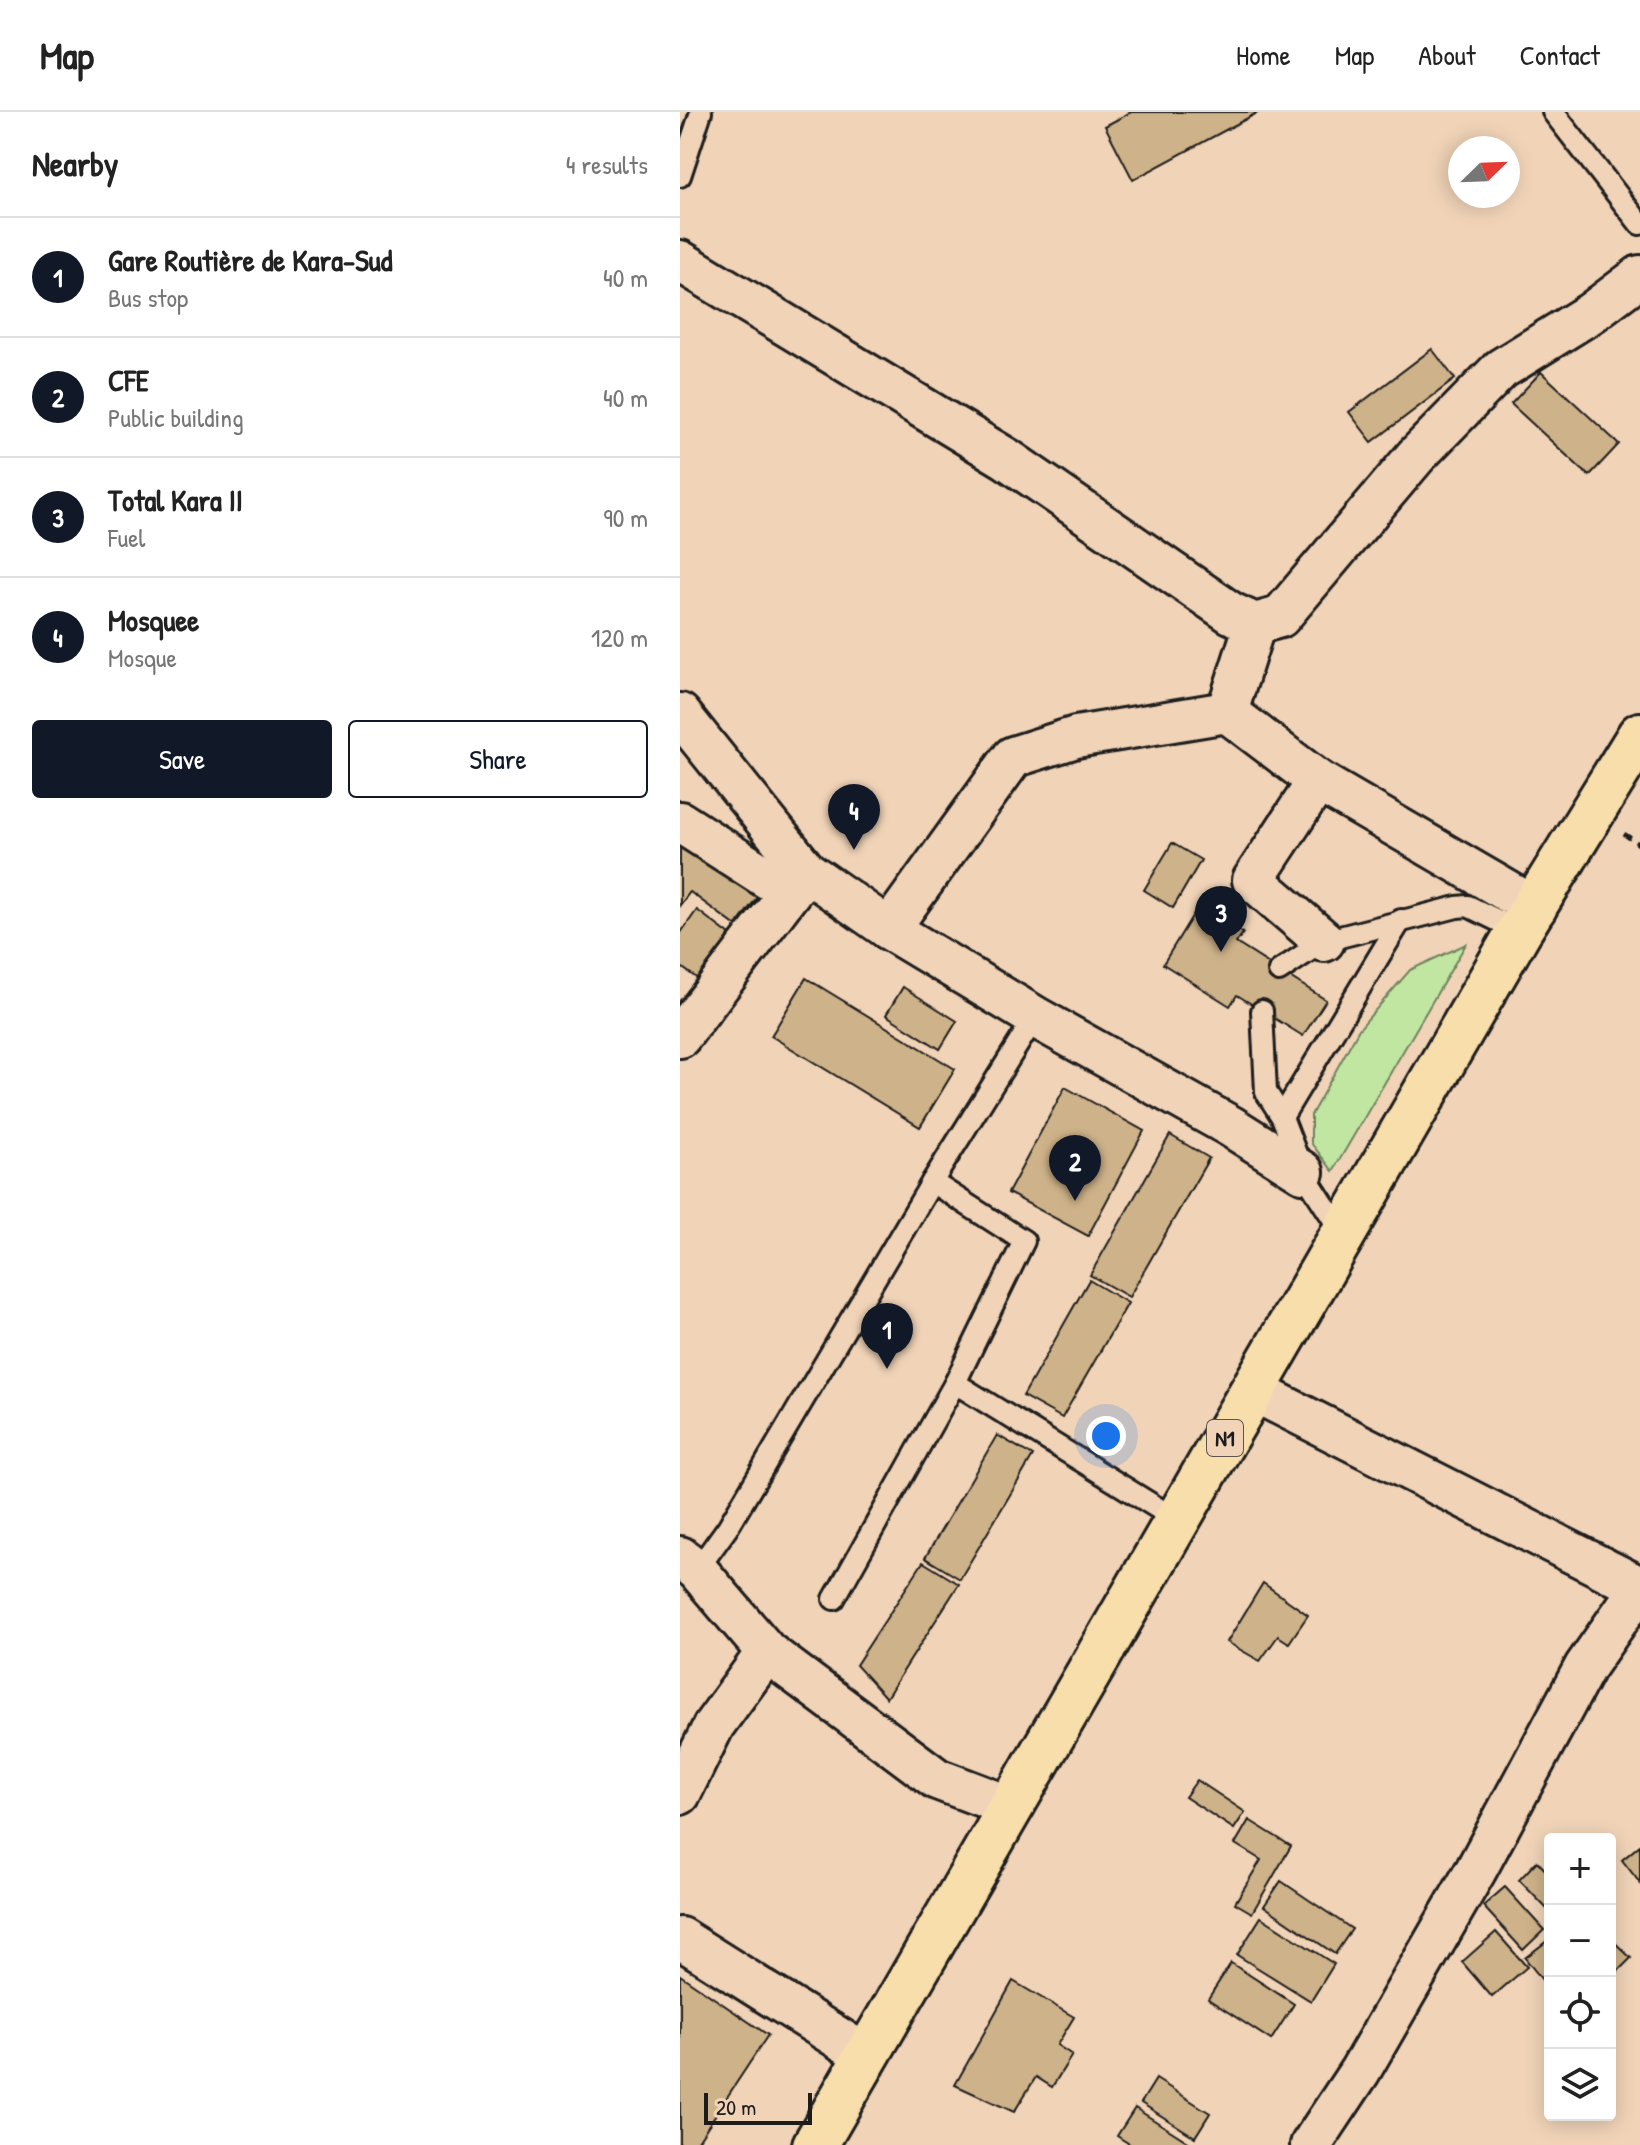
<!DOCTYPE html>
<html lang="en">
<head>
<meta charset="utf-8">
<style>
  body { margin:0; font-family:"Patrick Hand",sans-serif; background:#f2f2f2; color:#222 }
  .controls { position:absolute; right:24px; bottom:24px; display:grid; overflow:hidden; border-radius:8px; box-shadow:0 4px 20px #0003 }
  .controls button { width:72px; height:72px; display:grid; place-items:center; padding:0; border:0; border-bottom:2px solid #e0e0e0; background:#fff; color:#222; font:40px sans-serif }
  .compass { position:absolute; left:768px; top:24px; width:72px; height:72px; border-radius:50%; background:#fff; box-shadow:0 4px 20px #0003; rotate:67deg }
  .scale { position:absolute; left:24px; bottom:20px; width:108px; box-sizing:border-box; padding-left:8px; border:4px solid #1c1c1c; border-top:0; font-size:22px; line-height:28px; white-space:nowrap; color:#1c1c1c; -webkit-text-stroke:6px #f1d4b8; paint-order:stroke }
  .you { position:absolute; left:426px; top:1324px; width:28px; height:28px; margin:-20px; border:6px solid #fff; border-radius:50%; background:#1a73e8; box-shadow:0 0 0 12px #1a73e833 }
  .badge { display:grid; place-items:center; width:52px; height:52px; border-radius:50%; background:#111827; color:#fff; font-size:26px; font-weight:700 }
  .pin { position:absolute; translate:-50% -66px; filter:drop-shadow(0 2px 4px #0008) }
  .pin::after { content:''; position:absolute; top:42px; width:28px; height:24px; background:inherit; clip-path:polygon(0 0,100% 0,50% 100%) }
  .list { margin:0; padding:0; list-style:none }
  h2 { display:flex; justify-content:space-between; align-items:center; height:104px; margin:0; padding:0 32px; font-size:34px }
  h2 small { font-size:26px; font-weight:400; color:#767676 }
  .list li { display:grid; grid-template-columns:52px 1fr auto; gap:24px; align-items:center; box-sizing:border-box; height:120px; padding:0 32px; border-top:2px solid #e0e0e0 }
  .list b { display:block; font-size:30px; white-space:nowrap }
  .list p { margin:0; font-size:26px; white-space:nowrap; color:#767676 }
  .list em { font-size:26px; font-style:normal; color:#767676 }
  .actions { display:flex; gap:16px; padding:24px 32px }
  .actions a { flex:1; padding:18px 0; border:2px solid #111827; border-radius:8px; text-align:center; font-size:28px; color:#111827 }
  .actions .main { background:#111827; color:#fff }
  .icon { flex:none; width:44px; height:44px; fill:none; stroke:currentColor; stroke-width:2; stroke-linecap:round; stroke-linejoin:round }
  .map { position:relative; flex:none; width:960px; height:2033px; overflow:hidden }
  header { display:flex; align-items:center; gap:48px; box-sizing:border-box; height:112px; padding:0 40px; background:#fff; border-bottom:2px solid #e0e0e0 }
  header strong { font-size:38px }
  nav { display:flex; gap:44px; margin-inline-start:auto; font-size:28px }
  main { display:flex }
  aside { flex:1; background:#fff }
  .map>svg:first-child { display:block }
</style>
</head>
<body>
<header>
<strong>Map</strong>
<nav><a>Home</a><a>Map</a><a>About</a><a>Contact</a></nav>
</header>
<main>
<aside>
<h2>Nearby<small>4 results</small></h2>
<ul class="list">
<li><span class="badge">1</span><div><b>Gare Routière de Kara-Sud</b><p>Bus stop</p></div><em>40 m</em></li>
<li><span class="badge">2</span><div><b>CFE</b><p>Public building</p></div><em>40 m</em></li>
<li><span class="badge">3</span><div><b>Total Kara II</b><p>Fuel</p></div><em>90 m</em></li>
<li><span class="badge">4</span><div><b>Mosquee</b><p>Mosque</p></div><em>120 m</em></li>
</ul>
<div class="actions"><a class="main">Save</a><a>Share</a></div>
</aside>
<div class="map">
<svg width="960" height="2033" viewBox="0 0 960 2033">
  <rect width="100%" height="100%" fill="#f1d4b8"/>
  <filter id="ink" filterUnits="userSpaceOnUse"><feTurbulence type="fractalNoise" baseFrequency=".0125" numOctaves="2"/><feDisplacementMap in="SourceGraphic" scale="16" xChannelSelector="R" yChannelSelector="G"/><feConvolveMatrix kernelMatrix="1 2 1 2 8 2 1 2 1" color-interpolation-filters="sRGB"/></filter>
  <g filter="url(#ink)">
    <!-- green -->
    <path fill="#c1e6a1" stroke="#6e815e" stroke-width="2" d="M786 832 653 1059 631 1031V1003L679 917 730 858Z"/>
    <!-- building -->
    <g fill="#ceb289" stroke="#1c1c1c" stroke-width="2">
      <path d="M451 0H579L453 68 425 14Z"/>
      <path d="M752 237 775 267 692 330 669 300Z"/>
      <path d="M861 260 939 332 909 364 831 292Z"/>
      <path d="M492 731 521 748 493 796 464 778Z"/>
      <path d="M0 732 80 781 56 814 10 780 0 793Z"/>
      <path d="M519 793 563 821 556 831 646 888 623 924 557 883 550 894 483 852Z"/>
      <path d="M17 798 50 823 18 867 0 854V822Z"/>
      <path d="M126 866 275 957 240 1015 91 924Z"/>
      <path d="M223 875 277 909 260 937 206 903Z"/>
      <path d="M385 975 464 1019 408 1124 328 1081Z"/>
      <path d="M490 1023 529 1046 449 1185 410 1163Z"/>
      <path d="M409 1168 448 1191 382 1306 343 1284Z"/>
      <path d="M317 1323 353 1344 280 1467 245 1446Z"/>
      <path d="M243 1450 279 1472 206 1586 176 1553Z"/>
      <path d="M583 1471 628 1503 609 1531 598 1524 580 1549 547 1530Z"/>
      <path d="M517 1668 565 1700 554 1717 505 1685Z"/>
      <path d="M569 1708 611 1734 572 1801 555 1791 581 1748 555 1732Z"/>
      <path d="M960 1733V1771L942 1748Z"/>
      <path d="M857 1749 870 1763V1800L839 1768Z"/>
      <path d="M601 1769 672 1817 655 1842 584 1794Z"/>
      <path d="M825 1775 864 1818 843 1838 803 1794Z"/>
      <path d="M581 1805 654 1852 631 1889 557 1843Z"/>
      <path d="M816 1820 847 1855 812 1885 782 1850Z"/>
      <path d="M930 1826 951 1846 935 1862 930 1857Z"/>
      <path d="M867 1829 870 1833V1878L845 1846Z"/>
      <path d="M551 1851 614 1892 591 1928 528 1887Z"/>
      <path d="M0 1863 88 1923 18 2029 12 2033H0Z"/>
      <path d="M333 1869 394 1905 377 1933 392 1943 372 1975 356 1965 334 2000 275 1973Z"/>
      <path d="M476 1967 530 2001 515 2025 461 1991Z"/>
      <path d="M455 1996 513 2033H451L437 2024Z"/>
    </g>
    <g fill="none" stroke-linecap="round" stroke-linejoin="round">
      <!-- lane casing -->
      <g stroke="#1c1c1c" stroke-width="26">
        <g id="lane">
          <path d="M873 0 960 112"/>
          <path d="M0 64 21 0"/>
          <path d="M599 859 644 829 777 795 788 794 839 819"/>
          <path d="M582 899 586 980 602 1005 623 1060 663 1122"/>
          <path d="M602 1005 721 808"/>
          <path d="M275 1271 497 1408"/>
          <path d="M17 1458 48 1415 252 1070 355 905"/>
          <path d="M154 1487 275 1271 344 1129 252 1070"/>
        </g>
      </g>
      <!-- street casing -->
      <g stroke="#1c1c1c" stroke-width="46">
        <g id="street">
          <path d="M0 149 327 347 551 501 575 512 600 505 736 344 821 257 911 201 960 164"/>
          <path d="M547 600 575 512"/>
          <path d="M0 602 126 759 209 817 355 905 550 1014 623 1060"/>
          <path d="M638 669 573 768 644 829"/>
          <path d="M0 710 109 780"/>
          <path d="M209 817 333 645 396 625 547 600 638 669 856 796"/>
          <path d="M0 925 126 759"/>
          <path d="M572 1278 960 1475"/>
          <path d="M0 1445 17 1458 87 1540 257 1667 331 1695"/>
          <path d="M0 1682 34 1613 87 1540"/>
          <path d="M0 1826 187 1944"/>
          <path d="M631 2033 680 1959 796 1758 905 1555 960 1476"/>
        </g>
      </g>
      <!-- highway casing -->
      <g stroke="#1c1c1c" stroke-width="50">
        <path id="highway" d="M135 2033 839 819 960 623"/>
      </g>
      <!-- path -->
      <path stroke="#1c1c1c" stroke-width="5" stroke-dasharray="8 6" stroke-linecap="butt" d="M944 722 960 733"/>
      <!-- lane -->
      <use href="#lane" stroke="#f1d4b8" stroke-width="20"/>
      <!-- street -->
      <use href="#street" stroke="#f1d4b8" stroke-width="40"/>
      <!-- highway -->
      <use href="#highway" stroke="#f8deab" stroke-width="44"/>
    </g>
  </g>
  <g text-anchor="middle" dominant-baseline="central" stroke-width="7" stroke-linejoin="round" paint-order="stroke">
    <!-- shield labels -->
    <rect fill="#f1d4b8" stroke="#5c534b" stroke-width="2" x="527" y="1308" width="36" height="36" rx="6"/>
    <g font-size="22" font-weight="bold" fill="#1c1c1c">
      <text x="545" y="1326">N1</text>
    </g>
  </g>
</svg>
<div class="controls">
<button>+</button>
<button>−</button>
<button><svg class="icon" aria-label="locate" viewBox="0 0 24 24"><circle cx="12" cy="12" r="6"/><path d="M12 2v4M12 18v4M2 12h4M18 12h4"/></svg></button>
<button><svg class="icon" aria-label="layers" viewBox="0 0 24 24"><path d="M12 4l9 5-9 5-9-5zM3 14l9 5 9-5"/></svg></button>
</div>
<svg class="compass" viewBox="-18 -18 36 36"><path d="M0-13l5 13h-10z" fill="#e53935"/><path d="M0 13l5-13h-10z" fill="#767676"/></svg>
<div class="scale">20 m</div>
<div class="you"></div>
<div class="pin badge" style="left:207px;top:1257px">1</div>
<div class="pin badge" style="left:395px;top:1089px">2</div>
<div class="pin badge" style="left:541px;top:840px">3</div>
<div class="pin badge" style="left:174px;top:738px">4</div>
</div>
</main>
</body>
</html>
